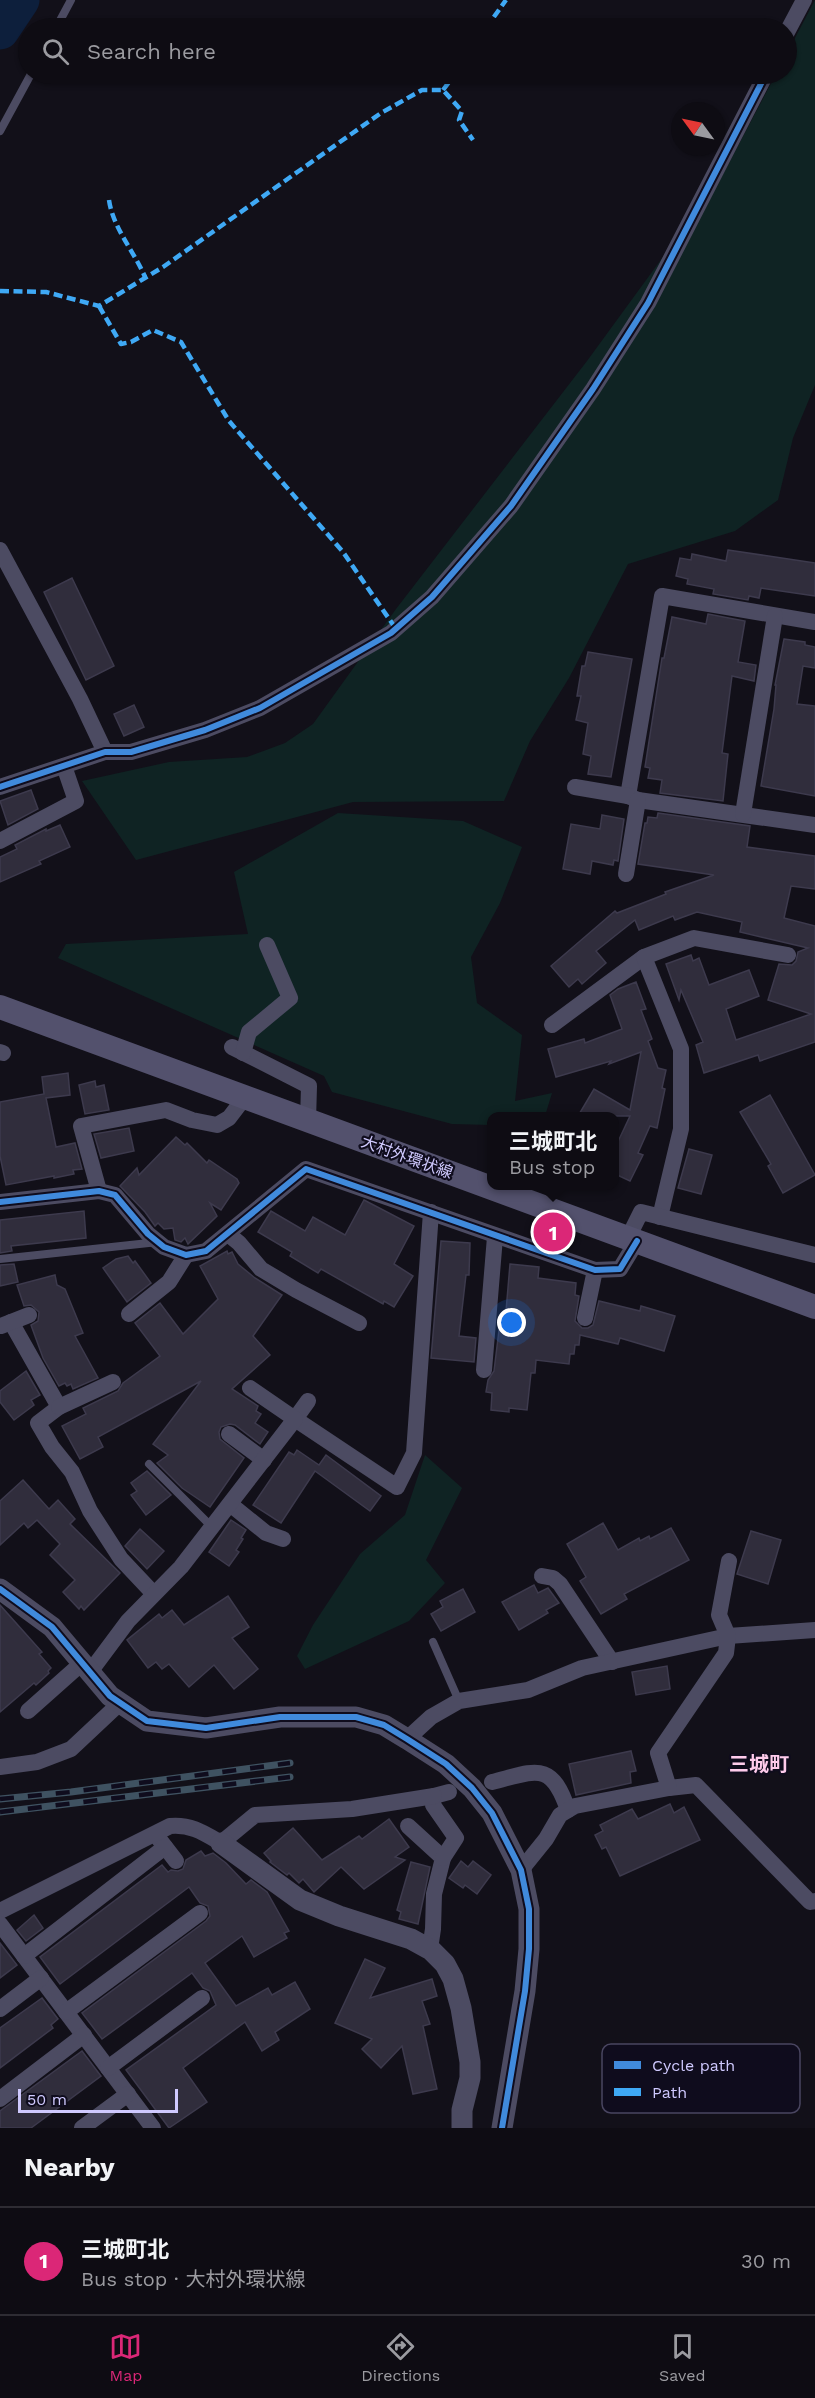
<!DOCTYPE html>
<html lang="en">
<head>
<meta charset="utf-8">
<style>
  body { margin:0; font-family:"Work Sans","Noto Sans JP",sans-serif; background:#17151c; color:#f1f3f6 }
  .compass { position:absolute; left:671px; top:102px; width:54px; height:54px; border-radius:50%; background:#0e0c13; box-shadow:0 2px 4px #0004; rotate:303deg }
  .scale { position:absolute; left:18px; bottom:15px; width:160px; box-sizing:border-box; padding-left:6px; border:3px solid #cfc9fe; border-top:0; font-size:16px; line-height:21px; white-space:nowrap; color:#cfc9fe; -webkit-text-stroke:4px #0f0c1d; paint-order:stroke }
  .you { position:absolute; left:512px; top:1323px; width:21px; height:21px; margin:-15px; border:4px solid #fff; border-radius:50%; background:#1a73e8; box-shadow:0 0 0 9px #1a73e833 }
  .badge { display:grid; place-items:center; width:39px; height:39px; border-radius:50%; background:#db2777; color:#fff; font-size:20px; font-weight:700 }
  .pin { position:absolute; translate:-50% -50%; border:3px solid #fff; box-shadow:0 2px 6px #0006 }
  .popup { position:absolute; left:487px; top:1112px; width:132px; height:78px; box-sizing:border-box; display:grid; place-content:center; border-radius:12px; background:#0e0c13; filter:drop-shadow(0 2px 4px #0005); font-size:20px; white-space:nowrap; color:#9b9ba0 }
  .popup b { font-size:22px; color:#f1f3f6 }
  .popup::after { content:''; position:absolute; left:50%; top:100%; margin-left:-12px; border:12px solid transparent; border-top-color:#0e0c13 }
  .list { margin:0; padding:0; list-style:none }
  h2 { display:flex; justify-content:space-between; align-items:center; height:78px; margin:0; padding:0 24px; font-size:26px }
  h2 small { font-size:20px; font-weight:400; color:#9b9ba0 }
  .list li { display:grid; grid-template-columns:39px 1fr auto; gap:18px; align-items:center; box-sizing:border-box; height:108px; padding:0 24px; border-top:2px solid #2e2c33 }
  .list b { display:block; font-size:22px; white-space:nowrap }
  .list p { margin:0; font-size:20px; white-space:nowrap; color:#9b9ba0 }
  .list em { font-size:20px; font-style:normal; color:#9b9ba0 }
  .icon { flex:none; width:33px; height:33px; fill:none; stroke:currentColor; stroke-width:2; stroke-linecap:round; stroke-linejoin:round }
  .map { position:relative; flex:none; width:815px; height:2128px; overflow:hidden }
  .search { position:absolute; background:#0e0c13; box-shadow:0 2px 4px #0004; left:18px; right:18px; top:18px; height:66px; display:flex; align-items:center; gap:15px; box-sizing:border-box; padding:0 21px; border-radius:33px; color:#9b9ba0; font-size:22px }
  .sheet { height:186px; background:#0e0c13 }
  nav { display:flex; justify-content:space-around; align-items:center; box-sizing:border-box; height:84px; border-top:2px solid #2e2c33; background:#0e0c13; font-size:16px; color:#9b9ba0 }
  nav a { display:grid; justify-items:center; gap:3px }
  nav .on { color:#db2777 }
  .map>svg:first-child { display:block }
</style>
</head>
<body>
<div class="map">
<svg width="815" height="2128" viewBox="0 0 815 2128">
  <rect width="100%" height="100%" fill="#121019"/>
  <!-- green -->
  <g fill="#0f2323">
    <path d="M815 0V385L793 438 778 500 735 531 628 564 569 678 530 741 504 801 353 802 136 860 82 781 169 762 247 757 285 743 313 724 396 609 587 361 722 176 776 74H786L787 53Z"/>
    <path d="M338 813 463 821 522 847 500 903 471 957 477 1003 522 1035 515 1101 552 1093 545 1116H492L491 1125 452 1124 332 1092 324 1076 58 958 66 944 248 934 234 872Z"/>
    <path d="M425 1455 462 1488 426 1560 445 1583 409 1621 305 1669 297 1656 313 1625 360 1554 405 1515Z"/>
  </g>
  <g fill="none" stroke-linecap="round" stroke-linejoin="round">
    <!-- river -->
    <path stroke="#0d1f3c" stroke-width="39" d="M0 30 20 0"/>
  </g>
  <!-- building -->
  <g fill="#302d3c" stroke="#3d3a4d" stroke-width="1.5">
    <path d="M728 550 815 563V596L761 588 759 598 749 596 748 600 713 594 714 589 687 584 688 579 676 576 680 558 691 560 692 554 726 561Z"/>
    <path d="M72 578 114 666 86 680 44 592Z"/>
    <path d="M708 614 745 621 738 662 756 665 754 681 732 676 722 753 728 754 723 801 660 793 662 780 648 778 650 768 645 767 662 658H664L672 617 706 624Z"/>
    <path d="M784 639 805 642V645L815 647V668L803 666 797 704 815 706V796L761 786 774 709 776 685H775Z"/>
    <path d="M588 652 632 659 611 777 588 774 591 756 583 754 588 723 576 720 581 696H577L582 666H585Z"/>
    <path d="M134 705 144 727 124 736 114 714Z"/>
    <path d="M31 790 38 809 8 825 0 801Z"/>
    <path d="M658 813 750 826 747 847 815 856V889L791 886 784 918 815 926V1042L760 1061 758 1055 704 1073 696 1045 703 1042 681 990 679 1000 666 964 691 955 693 961 699 958 709 985 749 970 759 996 726 1009 736 1040 811 1014 768 1000 779 964 792 965 796 961 798 952 808 948 740 932 742 922 697 912 675 920 673 916 639 930 635 920 596 951 606 963 582 984 578 979 569 987 551 966 615 911 617 913 666 894 665 892 714 875 638 864 645 823H647L648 817 657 818Z"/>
    <path d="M602 815 624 819 618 861 614 860 613 865 592 861 590 874 563 869 571 824 600 829Z"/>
    <path d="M60 825 70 847 39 861 41 864 0 882V857L17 849 15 845 46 829V831Z"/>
    <path d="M636 982 646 1009 641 1010 652 1039 648 1041 658 1068 666 1070 662 1088 665 1089 657 1128 650 1126 638 1153 643 1155 630 1181 615 1174V1148L630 1116H578L594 1089 630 1110 641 1052 609 1064 611 1061 556 1077 548 1049 584 1039 585 1043 622 1029 610 995 618 989Z"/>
    <path d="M68 1073 70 1095 46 1098 56 1147 75 1143 82 1169 73 1170 74 1174 54 1178V1176L6 1185 0 1156V1102L44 1094 42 1077Z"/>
    <path d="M95 1081 96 1087 104 1085 109 1110 85 1114 79 1085Z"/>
    <path d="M770 1095 815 1175 783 1193 768 1166 771 1164 740 1112Z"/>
    <path d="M129 1128 134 1151 101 1158 94 1134Z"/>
    <path d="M176 1137 185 1145 187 1143 207 1163 209 1160 237 1179 239 1183 221 1210 210 1203 217 1216 188 1244 185 1238 181 1242 175 1240 173 1228 164 1229 158 1223 155 1226 145 1212 120 1186 137 1168 139 1175Z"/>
    <path d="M689 1149 712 1155 701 1194 678 1188Z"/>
    <path d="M364 1200 414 1226 394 1264 413 1276 394 1307 384 1301 383 1304 321 1269 318 1273 290 1256 292 1252 258 1232 271 1211 305 1231 313 1217 345 1235Z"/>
    <path d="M84 1211 86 1238 11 1246 12 1251 0 1253V1220Z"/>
    <path d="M441 1241 470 1243 469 1275H466L459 1336 476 1338 474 1362 431 1358Z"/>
    <path d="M227 1251 228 1254 232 1252 238 1264 255 1278 282 1295 253 1336 270 1355 232 1389 258 1406 256 1411 261 1414 255 1423 268 1432 260 1444 235 1425 230 1424 221 1427 219 1432 220 1439 244 1458 210 1507 182 1488 157 1463 168 1455 153 1444 201 1381 98 1437 103 1447 80 1459 62 1426 86 1414 83 1408 118 1391 123 1383 160 1356 135 1323 160 1303 183 1334 218 1299 200 1266Z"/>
    <path d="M128 1256 133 1263 135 1261 151 1283 127 1302 103 1268 116 1259Z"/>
    <path d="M14 1264 18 1282 0 1286V1265Z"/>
    <path d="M510 1264 539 1267 538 1278 576 1283 575 1295 579 1296 575 1321 582 1328H588L593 1325 599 1301 640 1311 641 1306 675 1316 664 1351 620 1338 618 1344 580 1335 579 1345H575L574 1354H570L569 1364 536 1360 535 1373H531L527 1410 509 1408V1412L491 1410 492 1393 486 1392 488 1380 494 1371 500 1322 505 1323Z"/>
    <path d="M55 1275 57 1285 65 1289 83 1333 75 1336 98 1378 73 1389 71 1384 67 1386 65 1383 59 1386 43 1358 31 1325 38 1321 39 1312 31 1305 24 1306 17 1285Z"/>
    <path d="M26 1371 40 1395 31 1400 34 1405 14 1420 0 1402V1391Z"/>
    <path d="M297 1450 319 1465 326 1455 381 1496 370 1511 315 1471 281 1523 253 1505 289 1452 294 1455Z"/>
    <path d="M147 1471 171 1495 146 1515 131 1495 137 1491 131 1483Z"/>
    <path d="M23 1480 49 1509 58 1500 75 1519 70 1524 120 1573 84 1610 81 1606 79 1609 63 1592 75 1580 50 1555 60 1544 37 1520 28 1528 24 1523 0 1545V1501Z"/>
    <path d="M231 1520 246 1530 241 1538 243 1539 236 1550 239 1552 229 1566 209 1552Z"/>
    <path d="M603 1523 618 1550 639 1538 640 1541 649 1536 650 1539 671 1528 689 1560 624 1594 627 1599 601 1614 580 1581 586 1577 567 1544Z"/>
    <path d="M140 1529 164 1551 147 1569 125 1546Z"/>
    <path d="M751 1531 781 1540 768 1584 737 1574Z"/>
    <path d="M534 1585 538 1593 548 1588 559 1603 546 1610 548 1613 519 1630 502 1602Z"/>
    <path d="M463 1589 475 1612 441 1631 431 1614 443 1607 440 1601Z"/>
    <path d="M228 1596 249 1627 232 1638 258 1669 234 1689 214 1665 189 1687 169 1664 162 1669 156 1662 148 1668 127 1640 159 1614 162 1618 172 1610 184 1625Z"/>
    <path d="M0 1605 42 1652 39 1654 51 1668 48 1671 49 1673 36 1685 34 1683 0 1712Z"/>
    <path d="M667 1666 670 1689 636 1695 632 1672Z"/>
    <path d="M631 1751 636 1771 630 1772 631 1783 576 1795 569 1764Z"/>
    <path d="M670 1804 674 1813 684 1807 700 1840 620 1876 606 1847 602 1849 595 1835 603 1831 600 1825 632 1809 638 1819Z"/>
    <path d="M389 1819 409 1847 395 1857 405 1860 364 1889 341 1867 314 1892 303 1879 299 1883 289 1873 287 1875 270 1862 271 1861 264 1853 293 1828 322 1860 359 1836 362 1839Z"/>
    <path d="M201 1851 205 1856 213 1853 226 1863 246 1884 251 1880 267 1892 289 1931 284 1933 287 1938 254 1957 242 1936 205 1963 236 2006 268 1988 272 1995 295 1982 310 2009 275 2032 279 2040 262 2051 245 2022 183 2068 207 2102 169 2128 126 2070 216 2005 210 1991 203 1988 192 1973 102 2039 82 2013 206 1921 210 1916 208 1906 200 1903 189 1887 60 1984 40 1957 162 1865 168 1872 171 1870 178 1871 183 1869 186 1860Z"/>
    <path d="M461 1861 468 1867 473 1861 491 1875 477 1894 465 1885 463 1888 449 1878Z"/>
    <path d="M411 1862 430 1867 418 1924 399 1919 401 1912 397 1910Z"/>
    <path d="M34 1915 43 1928 26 1941 17 1930Z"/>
    <path d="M0 1943 17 1965 0 1978Z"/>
    <path d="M365 1959 385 1968 370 1998 432 1979 437 1996 422 2001 430 2024 423 2026 437 2089 413 2094 402 2046 381 2068 362 2049 372 2039 335 2023Z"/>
    <path d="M42 1998 58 2019 51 2025 53 2028 0 2068V2028Z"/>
    <path d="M82 2051 101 2076 31 2128H0V2111Z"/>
  </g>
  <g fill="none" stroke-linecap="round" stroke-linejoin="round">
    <!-- service -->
    <g stroke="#4c4b62" stroke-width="8">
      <path d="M56 28 71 0"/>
      <path d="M0 131 31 74"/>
      <path d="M0 1259 158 1242"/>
      <path d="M149 1464 212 1527"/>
      <path d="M433 1642 459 1701"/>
    </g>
    <!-- minor -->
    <g stroke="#4c4b62" stroke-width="16">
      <path d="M786 34 804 0"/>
      <path d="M0 550 80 699 105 752"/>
      <path d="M815 622 662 596 628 796 638 800 815 825"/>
      <path d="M0 787 105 752H131L205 730 260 708 391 633 432 597 511 506 593 389 648 303 766 74"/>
      <path d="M575 787 628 796"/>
      <path d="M743 814 775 616"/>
      <path d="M0 841 76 801 64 766"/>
      <path d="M626 874 638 800"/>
      <path d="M552 1025 644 957"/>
      <path d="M232 1047 309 1086 308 1121"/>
      <path d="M0 1052 3 1053"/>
      <path d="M243 1053 249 1032 290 998 267 945"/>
      <path d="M99 1191 81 1126 166 1110 192 1120 217 1125 229 1118 245 1097"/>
      <path d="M0 1202 99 1191 115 1195 148 1234 164 1247 186 1255 206 1251 306 1169 595 1270 620 1269 637 1241"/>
      <path d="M660 1217 681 1129V1049L644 957 694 938 788 955"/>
      <path d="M228 1234 239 1243 261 1269 296 1290 359 1323"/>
      <path d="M628 1238 641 1212 815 1255"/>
      <path d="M129 1314 169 1282 186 1255"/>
      <path d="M585 1318 595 1270"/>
      <path d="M11 1322 59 1407 38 1423 52 1447 72 1472 90 1511 121 1559 153 1593"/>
      <path d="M1 1326 29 1315"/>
      <path d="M484 1370 495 1237"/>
      <path d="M308 1401 295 1419 397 1487 414 1453 431 1212"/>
      <path d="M59 1407 113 1382"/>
      <path d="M229 1434 264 1460"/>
      <path d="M230 1504 266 1533 283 1539"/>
      <path d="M542 1576 553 1578 560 1584 612 1662"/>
      <path d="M90 1672 128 1621 181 1567 295 1419 250 1388"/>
      <path d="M28 1711 82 1663"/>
      <path d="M407 1739 431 1717 459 1701 528 1690 582 1668 728 1636 815 1630"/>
      <path d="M0 1767 37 1762 71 1749 120 1703"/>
      <path d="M492 1782C536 1771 551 1760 568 1810"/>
      <path d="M669 1788 696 1785 810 1902 815 1901"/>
      <path d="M408 1826 443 1858 434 1894 433 1929 430 1949"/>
      <path d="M159 1839 176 1861"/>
      <path d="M443 1858 456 1838 433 1805 434 1796 449 1792"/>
      <path d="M521 1870 546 1839 560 1815 575 1806 669 1788 658 1753 726 1653 728 1636 719 1615 729 1561"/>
      <path d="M0 1911 170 1826C191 1824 204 1833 221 1843L255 1815 352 1809 434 1796"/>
      <path d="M0 1924 153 2128"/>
      <path d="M24 1956 165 1847"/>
      <path d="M0 2009 41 1978"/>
      <path d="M66 2012 200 1913"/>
      <path d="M108 2068 202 1998"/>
      <path d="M0 2099 84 2035"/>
      <path d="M82 2128 128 2094"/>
    </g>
    <!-- tertiary -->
    <g stroke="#4c4b62" stroke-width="21">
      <path d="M0 1589 52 1627 110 1696 147 1721 206 1728 280 1717H356L384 1725 407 1739 446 1764 472 1788 492 1813 521 1870 529 1909V1949L525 1991 502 2128"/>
      <path d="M221 1843 300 1900 339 1916 411 1939 431 1950 445 1964 453 1979 461 2008 470 2062V2078L462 2110V2128"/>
    </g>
    <!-- secondary -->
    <path stroke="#53516d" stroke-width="24" d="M0 1007 815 1307"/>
    <!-- rail casing -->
    <g stroke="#3f5261" stroke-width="7">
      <g id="rail">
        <path d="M0 1799 71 1792 290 1763"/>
        <path d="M0 1812 290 1777"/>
      </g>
    </g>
    <!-- rail -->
    <use href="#rail" stroke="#0f0c1d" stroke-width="4.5" stroke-dasharray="14" stroke-linecap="butt"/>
    <!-- quiet -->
    <g stroke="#3fa9f5" stroke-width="4.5" stroke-dasharray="9 4.5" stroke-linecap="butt">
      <path d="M486 28 506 0"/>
      <path d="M443 90 455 74"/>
      <path d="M109 200C113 228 134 251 145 277"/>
      <path d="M0 291 46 292 99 306 163 267 381 113 422 90H443L462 111 459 120 473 140"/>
      <path d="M99 306 121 344 131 342 153 330 181 342 229 421 343 552 396 629"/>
    </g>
    <!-- cycleway casing -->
    <g stroke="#0f0c1d" stroke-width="10">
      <g id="cycleway">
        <path d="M0 787 105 752H131L205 730 260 708 391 633 432 597 511 506 593 389 648 303 766 74"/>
        <path d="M0 1202 99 1191 115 1195 148 1234 164 1247 186 1255 206 1251 306 1169 595 1270 620 1269 637 1241"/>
        <path d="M0 1589 52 1627 110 1696 147 1721 206 1728 280 1717H356L384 1725 407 1739 446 1764 472 1788 492 1813 521 1870 529 1909V1949L525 1991 502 2128"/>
      </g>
    </g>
    <!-- cycleway -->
    <use href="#cycleway" stroke="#408adc" stroke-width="6"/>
  </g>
  <g text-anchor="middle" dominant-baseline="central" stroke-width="4.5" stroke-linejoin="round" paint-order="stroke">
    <!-- street labels -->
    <g font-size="16" fill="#cfc9fe" stroke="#0f0c1d">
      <text transform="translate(407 1157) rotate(20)">大村外環状線</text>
    </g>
    <!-- quarter labels -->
    <g font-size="20" font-weight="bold" fill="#fecbeb" stroke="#0f0c1d">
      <text x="759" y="1764">三城町</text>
    </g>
  </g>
  <!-- legend -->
  <rect x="602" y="2044" width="198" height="69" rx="9" fill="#0f0c1d" stroke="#494560" stroke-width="1.5"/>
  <rect x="614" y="2061" width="27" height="8" fill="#408adc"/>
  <rect x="614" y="2088" width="27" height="8" fill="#3fa9f5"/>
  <g font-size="16" fill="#cfc9fe">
    <text x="652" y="2071">Cycle path</text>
    <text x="652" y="2098">Path</text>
  </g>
</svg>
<svg class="compass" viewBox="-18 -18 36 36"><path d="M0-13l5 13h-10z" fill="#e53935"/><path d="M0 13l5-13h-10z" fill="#9b9ba0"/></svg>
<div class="scale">50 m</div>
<div class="you"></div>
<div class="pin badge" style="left:553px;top:1232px">1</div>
<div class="popup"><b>三城町北</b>Bus stop</div>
<div class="search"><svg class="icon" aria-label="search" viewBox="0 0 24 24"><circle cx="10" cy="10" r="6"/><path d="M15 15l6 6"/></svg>Search here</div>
</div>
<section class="sheet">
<h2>Nearby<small></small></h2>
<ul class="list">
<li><span class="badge">1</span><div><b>三城町北</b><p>Bus stop · 大村外環状線</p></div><em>30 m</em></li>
</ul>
</section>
<nav>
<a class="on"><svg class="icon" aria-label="map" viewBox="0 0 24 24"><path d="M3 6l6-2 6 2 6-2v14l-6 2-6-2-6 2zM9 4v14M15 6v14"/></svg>Map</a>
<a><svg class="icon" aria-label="directions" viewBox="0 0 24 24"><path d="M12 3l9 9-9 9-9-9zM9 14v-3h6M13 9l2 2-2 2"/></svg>Directions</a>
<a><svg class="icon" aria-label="saved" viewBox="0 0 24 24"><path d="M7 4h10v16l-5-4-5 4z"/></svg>Saved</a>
</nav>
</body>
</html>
